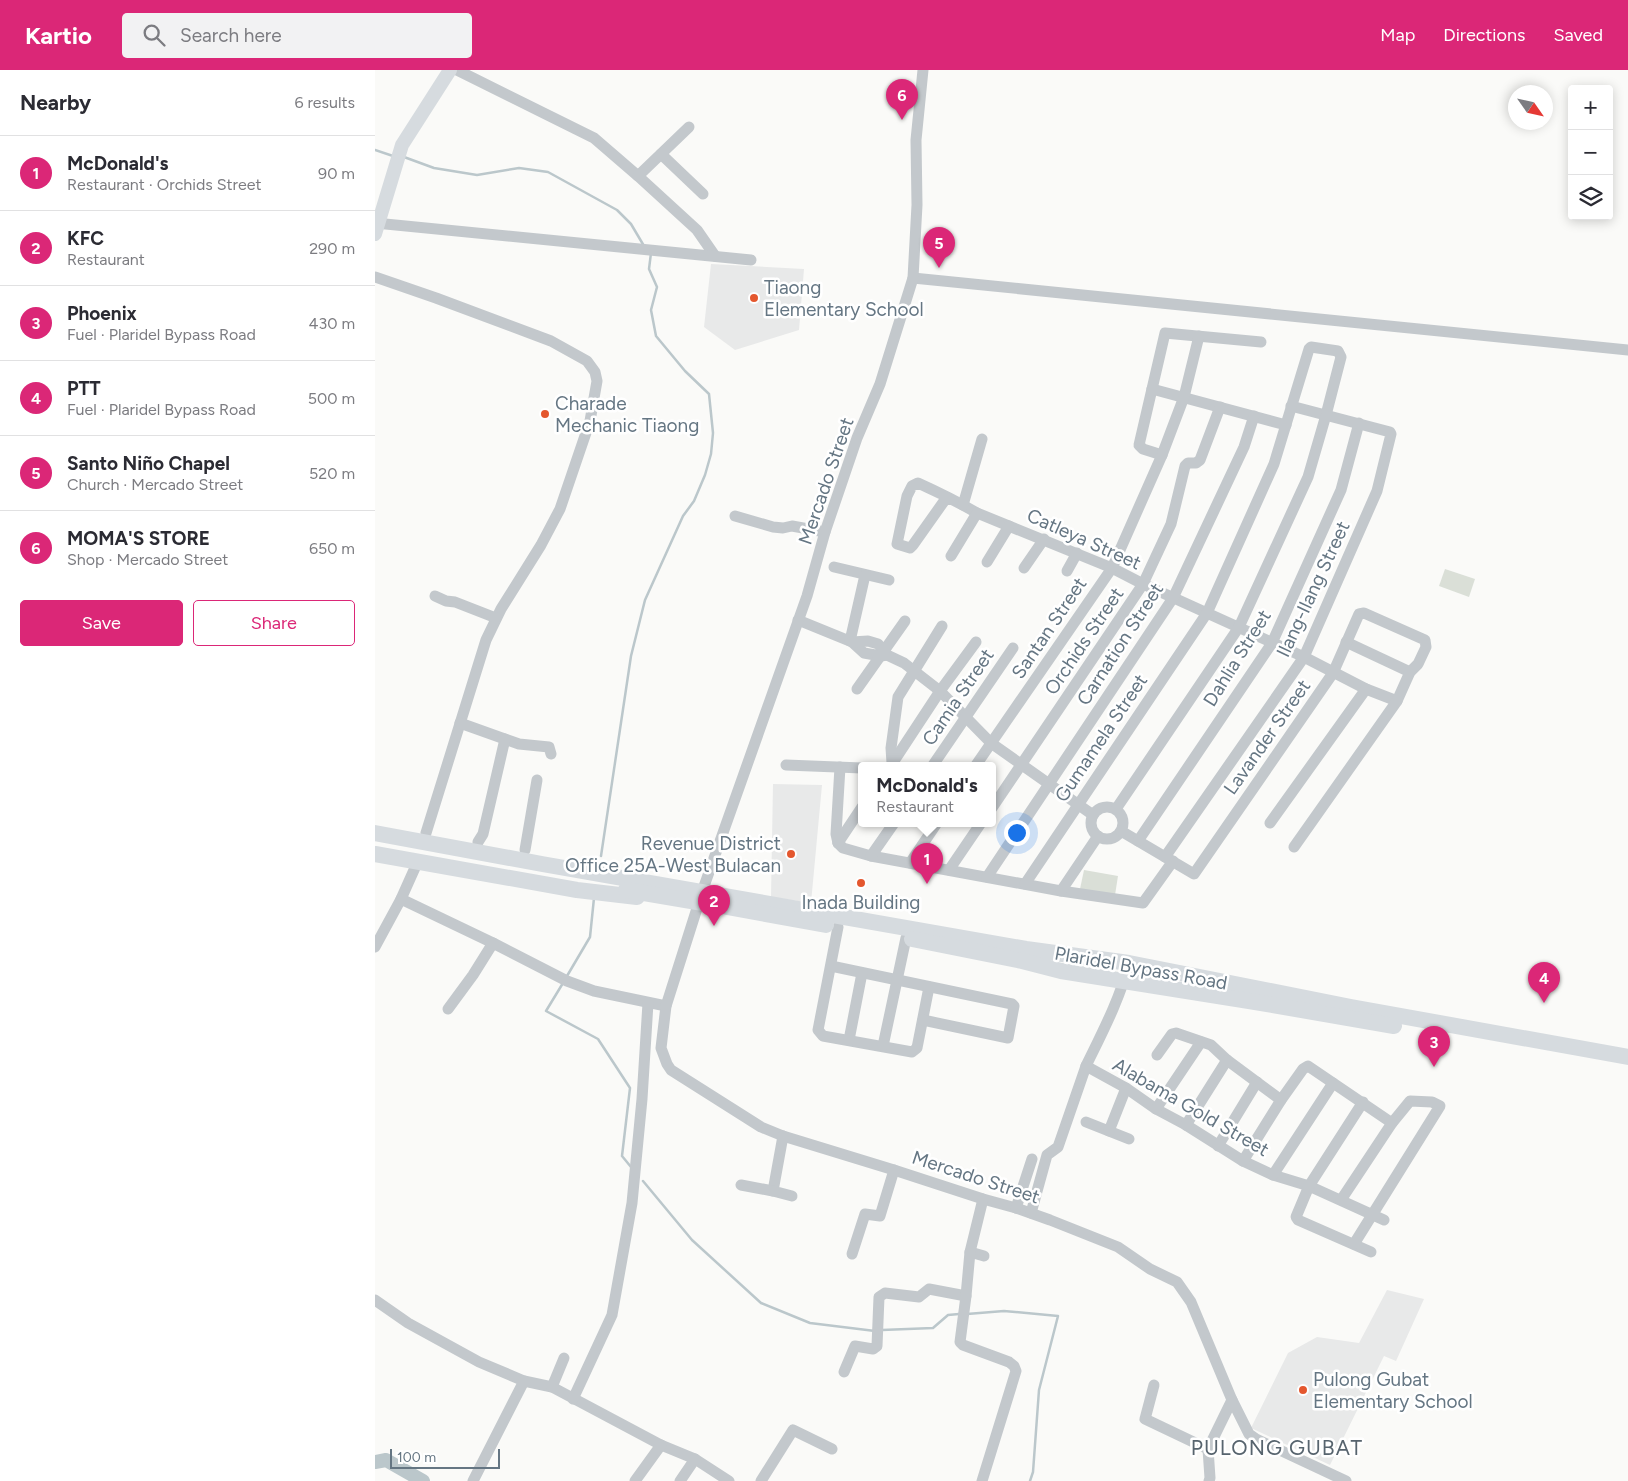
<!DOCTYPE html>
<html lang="en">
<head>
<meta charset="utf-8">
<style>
  body { margin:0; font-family:Figtree,sans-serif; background:#f2f2f3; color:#2b2b33 }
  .controls { position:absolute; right:15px; top:15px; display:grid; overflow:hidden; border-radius:5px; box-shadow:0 2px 12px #0003 }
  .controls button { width:45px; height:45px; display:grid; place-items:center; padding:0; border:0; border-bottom:1px solid #e1e1e2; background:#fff; color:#2b2b33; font:25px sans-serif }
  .compass { position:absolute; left:1133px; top:15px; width:45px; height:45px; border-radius:50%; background:#fff; box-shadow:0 2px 12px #0003; rotate:124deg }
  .scale { position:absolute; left:15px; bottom:12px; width:110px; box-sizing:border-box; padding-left:5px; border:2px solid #657683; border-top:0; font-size:14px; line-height:18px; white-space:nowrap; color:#657683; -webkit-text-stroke:4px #fff; paint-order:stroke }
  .you { position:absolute; left:641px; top:762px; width:18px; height:18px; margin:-12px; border:4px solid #fff; border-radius:50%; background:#1a73e8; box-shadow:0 0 0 8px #1a73e833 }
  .badge { display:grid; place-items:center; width:32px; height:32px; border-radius:50%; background:#db2777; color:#fff; font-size:16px; font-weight:700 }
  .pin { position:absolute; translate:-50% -41px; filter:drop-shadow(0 1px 2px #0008) }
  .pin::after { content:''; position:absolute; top:26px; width:18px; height:15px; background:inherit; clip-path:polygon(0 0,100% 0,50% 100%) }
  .popup { position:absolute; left:483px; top:692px; width:138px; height:65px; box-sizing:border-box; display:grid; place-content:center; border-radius:5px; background:#fff; filter:drop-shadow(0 1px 4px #0005); font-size:16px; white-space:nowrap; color:#7c7c81 }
  .popup b { font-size:19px; color:#2b2b33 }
  .popup::after { content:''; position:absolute; left:50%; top:100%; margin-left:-10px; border:10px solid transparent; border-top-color:#fff }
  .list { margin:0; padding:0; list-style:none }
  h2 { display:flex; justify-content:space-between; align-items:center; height:65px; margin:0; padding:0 20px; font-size:21px }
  h2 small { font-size:16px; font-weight:400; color:#7c7c81 }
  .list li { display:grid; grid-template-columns:32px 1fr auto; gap:15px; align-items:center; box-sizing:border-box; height:75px; padding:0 20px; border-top:1px solid #e1e1e2 }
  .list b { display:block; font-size:19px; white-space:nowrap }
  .list p { margin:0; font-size:16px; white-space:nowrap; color:#7c7c81 }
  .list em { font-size:16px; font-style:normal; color:#7c7c81 }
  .actions { display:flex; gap:10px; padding:15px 20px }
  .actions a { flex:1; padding:11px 0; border:1px solid #db2777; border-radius:5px; text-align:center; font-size:18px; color:#db2777 }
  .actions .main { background:#db2777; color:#fff }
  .icon { flex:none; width:28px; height:28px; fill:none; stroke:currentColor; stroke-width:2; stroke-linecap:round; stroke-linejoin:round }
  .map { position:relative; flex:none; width:1253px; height:1411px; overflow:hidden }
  header { display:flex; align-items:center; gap:30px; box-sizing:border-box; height:70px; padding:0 25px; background:#db2777; color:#fff }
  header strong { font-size:24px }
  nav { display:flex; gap:28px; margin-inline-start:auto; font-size:18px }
  .search { width:350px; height:45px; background:#f2f2f3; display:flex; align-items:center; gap:12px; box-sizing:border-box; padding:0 18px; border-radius:5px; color:#7c7c81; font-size:19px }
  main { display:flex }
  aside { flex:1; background:#fff }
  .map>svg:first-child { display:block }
</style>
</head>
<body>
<header>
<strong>Kartio</strong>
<div class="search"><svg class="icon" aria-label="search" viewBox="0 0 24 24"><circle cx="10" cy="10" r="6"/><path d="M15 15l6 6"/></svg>Search here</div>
<nav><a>Map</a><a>Directions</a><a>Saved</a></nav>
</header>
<main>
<aside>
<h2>Nearby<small>6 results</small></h2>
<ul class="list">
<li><span class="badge">1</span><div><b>McDonald's</b><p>Restaurant · Orchids Street</p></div><em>90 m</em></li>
<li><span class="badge">2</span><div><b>KFC</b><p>Restaurant</p></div><em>290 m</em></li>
<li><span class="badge">3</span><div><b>Phoenix</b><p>Fuel · Plaridel Bypass Road</p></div><em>430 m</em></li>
<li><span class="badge">4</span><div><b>PTT</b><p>Fuel · Plaridel Bypass Road</p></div><em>500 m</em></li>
<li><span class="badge">5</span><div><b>Santo Niño Chapel</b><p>Church · Mercado Street</p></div><em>520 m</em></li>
<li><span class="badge">6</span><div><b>MOMA'S STORE</b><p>Shop · Mercado Street</p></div><em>650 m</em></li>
</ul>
<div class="actions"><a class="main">Save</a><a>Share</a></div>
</aside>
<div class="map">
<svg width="1253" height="1411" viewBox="0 0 1253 1411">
  <rect width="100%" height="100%" fill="#fafaf8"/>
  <!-- built -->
  <g fill="#e8e9e9">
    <path d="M336 194 429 199 424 260 360 280 329 257Z"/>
    <path d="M398 714 447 715 436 833 396 827Z"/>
    <path d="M1012 1220 1049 1229 1021 1291 1009 1286 955 1395 876 1358 913 1283 942 1267 984 1273Z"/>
  </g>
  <!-- green -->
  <g fill="#dadfd7">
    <path d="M1070 499 1100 509 1094 527 1064 516Z"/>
    <path d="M709 800 743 806 740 825 705 819Z"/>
  </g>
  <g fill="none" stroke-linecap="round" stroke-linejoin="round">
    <!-- stream -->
    <g stroke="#bbc7cb" stroke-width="2.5">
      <path d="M0 80 18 86"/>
      <path d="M29 87 59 98 102 105 144 98 173 102 242 140 256 154 269 176"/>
      <path d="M226 786 256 586 270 530 308 446 319 431 330 405 336 384 338 363 334 324 310 301 281 266 276 240 282 217 274 199 276 183"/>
      <path d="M192 906 215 867 219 828"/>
      <path d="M188 913 171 941 223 969 255 1018 247 1086 256 1097"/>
      <path d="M268 1111 317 1170 386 1233 435 1253 500 1261"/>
      <path d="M592 1244 629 1241 683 1246 664 1320 658 1402 655 1411"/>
      <path d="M507 1260 558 1258 573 1245 584 1244"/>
    </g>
    <!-- river -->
    <path stroke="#bbc7cb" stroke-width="14" d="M0 1392 11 1390 48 1411"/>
    <!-- minor -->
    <g stroke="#c3c8cc" stroke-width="11">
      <path d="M82 0 219 68 263 106 322 160 340 186"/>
      <path d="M286 84 328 124"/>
      <path d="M263 106 314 57"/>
      <path d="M0 153 376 190"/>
      <path d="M0 207 61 228 176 271 212 291 220 302 222 311 215 351 185 439 166 475 126 539 111 570 51 763"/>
      <path d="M538 208 1253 280"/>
      <path d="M777 319 911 355"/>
      <path d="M787 385 768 379 764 375 790 263 886 272"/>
      <path d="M572 427 538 475 535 478 522 474 532 426 537 416 543 413C563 422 583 432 602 443L737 498 768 514 929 587 991 619 1022 631"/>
      <path d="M588 435 607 369"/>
      <path d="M360 446 398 457 408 458 417 456 450 462"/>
      <path d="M576 486 602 443"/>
      <path d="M612 492 634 456"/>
      <path d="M459 497 514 510"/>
      <path d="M649 498 669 469"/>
      <path d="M692 501 702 483"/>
      <path d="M60 526 71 531 80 532 121 548"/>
      <path d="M423 550 477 572 489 583 506 586 512 585"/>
      <path d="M475 571 490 505"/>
      <path d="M477 572 493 571 503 574 512 585 529 593 565 621 616 673 718 745"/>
      <path d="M971 572 1035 602"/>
      <path d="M482 619 530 551"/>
      <path d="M85 653 144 674 174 677 176 684"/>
      <path d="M517 693 516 678 523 627 567 556"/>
      <path d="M517 694 565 621 601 572"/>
      <path d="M411 695 487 698"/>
      <path d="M558 695 638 578"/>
      <path d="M601 695 737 498 787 385 809 327 824 266"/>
      <circle cx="732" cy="753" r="16"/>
      <path d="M617 738 768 514 796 454 810 396 813 393H821L825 390 845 337"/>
      <path d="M895 753 991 619"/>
      <path d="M746 761 819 804 958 603 984 544 989 543 1050 570 1051 577 1043 594 1035 602 1022 631 919 777"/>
      <path d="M763 771 897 573 966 420 984 353"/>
      <path d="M103 772 108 764 130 669"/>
      <path d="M463 773 468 778 496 786 686 821 768 833 798 791"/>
      <path d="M463 773 461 764 465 697"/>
      <path d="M463 773 487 737"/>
      <path d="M150 780 162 710"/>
      <path d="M496 786 519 753"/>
      <path d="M790 787 929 587 1002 421 1016 364 1015 362 916 336"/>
      <path d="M535 793 562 753"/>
      <path d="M574 800 606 753"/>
      <path d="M612 807 798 528 869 377 879 346"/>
      <path d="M650 814 832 543 899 394 934 279 936 277 963 281 966 287 951 345 933 407 864 557 741 739"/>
      <path d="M686 821 723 766"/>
      <path d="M327 822 432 526 450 462 482 368 505 314 538 208 542 135 541 70 548 0"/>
      <path d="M26 829 118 873 192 911 219 921 291 936"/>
      <path d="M324 832 291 936 286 978 292 994 296 1000 386 1057 408 1066 519 1100 608 1129 641 1138 675 1150 743 1177 775 1199 802 1212 816 1232 857 1330 874 1364 881 1369 971 1411"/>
      <path d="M463 857 443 960 448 966 537 982 542 978 554 917"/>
      <path d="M0 877 26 829 43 791"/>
      <path d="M754 893C745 929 727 963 711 996L751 1018 781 1039 811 1055 868 1091 898 1105 934 1116 1009 1150"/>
      <path d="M456 896 637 934 639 936 633 968 548 950"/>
      <path d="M73 939 98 905 118 873"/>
      <path d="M474 970 487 903"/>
      <path d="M508 976 531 868"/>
      <path d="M782 985 797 964 801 963 836 975 852 990 906 1030"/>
      <path d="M988 1032 934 1116 921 1147 923 1150 996 1182"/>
      <path d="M781 1039 826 972"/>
      <path d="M711 1052 754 1069"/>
      <path d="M811 1055 852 990"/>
      <path d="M734 1061 751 1018"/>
      <path d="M408 1066 398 1121 417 1126"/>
      <path d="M843 1076 882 1012"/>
      <path d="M868 1091 906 1030 928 999 933 996 1017 1053"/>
      <path d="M898 1105 958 1013"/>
      <path d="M366 1115 398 1121"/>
      <path d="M966 1130 1017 1053 1035 1031 1057 1032 1065 1036 979 1174"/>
      <path d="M641 1138 657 1089"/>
      <path d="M656 1143 672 1085 683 1077 711 996"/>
      <path d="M595 1182 609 1186"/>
      <path d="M477 1184 490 1144 505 1146 519 1100"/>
      <path d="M0 1230 33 1253 104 1292 149 1311 177 1317 286 1375 320 1389 354 1411"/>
      <path d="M469 1302 480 1276 498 1279 502 1276 504 1227 510 1223 544 1227 554 1219 591 1226"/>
      <path d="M779 1315 770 1349 833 1379"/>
      <path d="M177 1317 189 1288"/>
      <path d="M198 1329 237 1245 257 1133 267 1029 273 933"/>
      <path d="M98 1411 149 1311"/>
      <path d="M260 1411 286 1375"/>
      <path d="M305 1411 320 1389"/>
      <path d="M386 1411 418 1360 457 1379"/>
      <path d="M607 1411 641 1301 639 1296 634 1292 588 1275 585 1272 591 1226 595 1182 608 1129"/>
      <path d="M834 1411 835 1408 833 1379 857 1330"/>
    </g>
    <!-- major -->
    <path stroke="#d6dbdf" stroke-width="14" d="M0 164 27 75 75 0"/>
    <!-- highway -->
    <g stroke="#d6dbdf" stroke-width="16">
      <path d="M0 763 167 794 651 879 754 893 976 937 1253 987"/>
      <path d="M0 784 202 820 262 827"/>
      <path d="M251 820 328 833"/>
      <path d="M352 837 451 855"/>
      <path d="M537 869 647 891 686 901 874 931 1019 956"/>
    </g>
  </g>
  <!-- markers -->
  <g fill="#e4572e" stroke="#fff" stroke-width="2">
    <circle cx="379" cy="228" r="5"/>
    <circle cx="170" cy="344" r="5"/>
    <circle cx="416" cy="784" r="5"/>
    <circle cx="486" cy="813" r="5"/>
    <circle cx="928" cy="1320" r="5"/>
  </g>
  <g text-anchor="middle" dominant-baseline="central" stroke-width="5" stroke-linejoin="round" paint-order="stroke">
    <!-- poi labels -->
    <g font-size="19" fill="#657683" stroke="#fff" text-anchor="start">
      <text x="389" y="217">Tiaong<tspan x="389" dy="22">Elementary School</tspan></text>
      <text x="180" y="333">Charade<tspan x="180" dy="22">Mechanic Tiaong</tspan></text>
      <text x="406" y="773" text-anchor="end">Revenue District<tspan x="406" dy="22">Office 25A-West Bulacan</tspan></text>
      <text x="486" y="832" text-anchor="middle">Inada Building</text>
      <text x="938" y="1309">Pulong Gubat<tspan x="938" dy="22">Elementary School</tspan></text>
    </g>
    <!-- street labels -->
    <g font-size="19" fill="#657683" stroke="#fff">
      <text transform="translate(451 411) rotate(-71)">Mercado Street</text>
      <text transform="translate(709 469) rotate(24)">Catleya Street</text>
      <text transform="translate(938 519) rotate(-65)">Ilang-Ilang Street</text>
      <text transform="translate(674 558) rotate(-56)">Santan Street</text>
      <text transform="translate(709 571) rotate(-56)">Orchids Street</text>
      <text transform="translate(745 574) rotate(-57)">Carnation Street</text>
      <text transform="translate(862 588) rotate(-58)">Dahlia Street</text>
      <text transform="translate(583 627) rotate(-56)">Camia Street</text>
      <text transform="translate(892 667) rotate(-55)">Lavander Street</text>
      <text transform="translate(726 668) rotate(-56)">Gumamela Street</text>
      <text transform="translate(766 898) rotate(10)">Plaridel Bypass Road</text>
      <text transform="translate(816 1037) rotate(30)">Alabama Gold Street</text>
      <text transform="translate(601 1107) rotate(18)">Mercado Street</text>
    </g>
    <!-- quarter labels -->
    <g font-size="21" letter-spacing="1" fill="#57646e" stroke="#fff">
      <text x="902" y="1377">PULONG GUBAT</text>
    </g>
  </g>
</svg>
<div class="controls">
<button>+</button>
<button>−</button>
<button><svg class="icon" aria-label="layers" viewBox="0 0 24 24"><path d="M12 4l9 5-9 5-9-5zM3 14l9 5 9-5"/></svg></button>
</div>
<svg class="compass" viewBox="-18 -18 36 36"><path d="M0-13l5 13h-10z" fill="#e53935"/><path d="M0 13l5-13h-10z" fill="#7c7c81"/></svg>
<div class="scale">100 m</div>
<div class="you"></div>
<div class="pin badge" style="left:552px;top:814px">1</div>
<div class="popup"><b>McDonald's</b>Restaurant</div>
<div class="pin badge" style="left:339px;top:856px">2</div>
<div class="pin badge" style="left:1059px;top:997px">3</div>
<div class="pin badge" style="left:1169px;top:933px">4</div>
<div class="pin badge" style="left:564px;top:198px">5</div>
<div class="pin badge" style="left:527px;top:50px">6</div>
</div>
</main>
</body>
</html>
